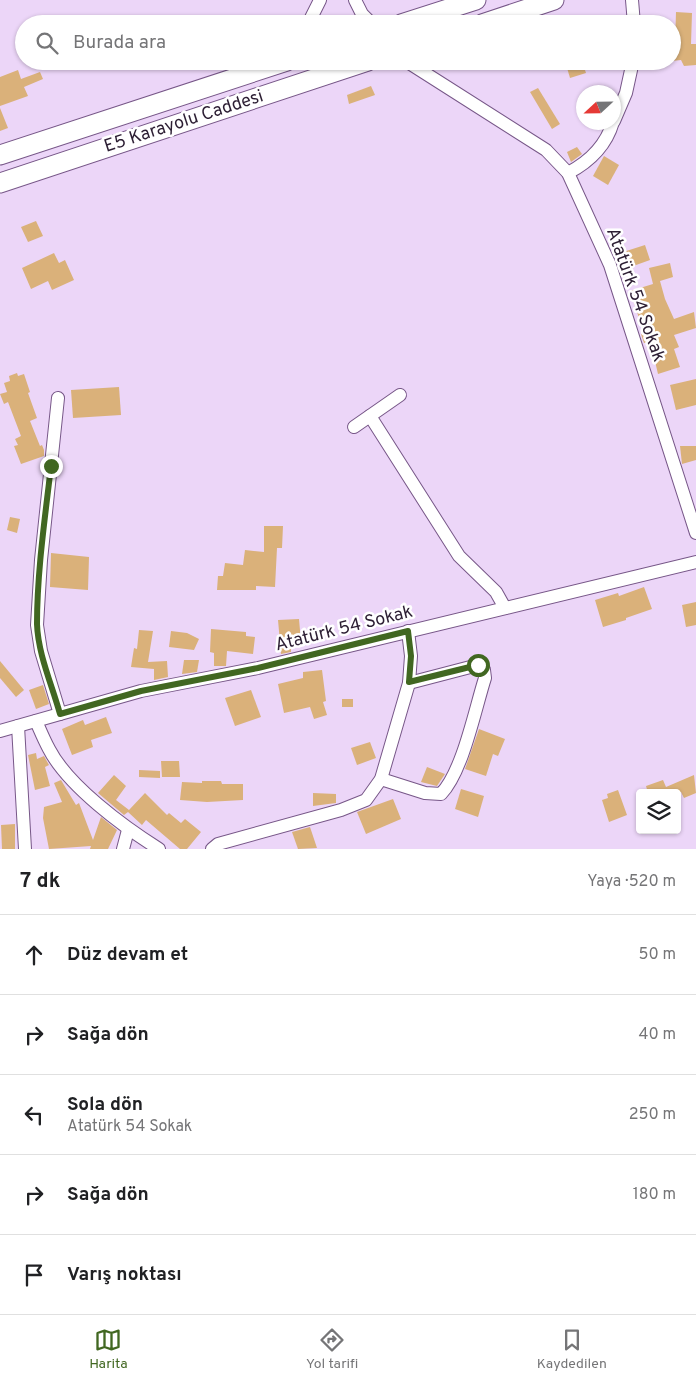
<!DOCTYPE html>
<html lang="tr">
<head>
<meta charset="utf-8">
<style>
  body { margin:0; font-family:Overpass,sans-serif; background:#f2f2f2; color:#202124 }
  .controls { position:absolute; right:15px; bottom:15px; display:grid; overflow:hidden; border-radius:5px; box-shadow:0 1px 4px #0004 }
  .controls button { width:45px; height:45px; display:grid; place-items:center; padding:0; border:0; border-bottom:1px solid #e0e0e0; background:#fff; color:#202124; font:25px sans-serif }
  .compass { position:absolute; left:576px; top:85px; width:45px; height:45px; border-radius:50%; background:#fff; box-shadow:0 1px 4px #0004; rotate:248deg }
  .stop { position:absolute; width:15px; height:15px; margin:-11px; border:4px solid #416721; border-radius:50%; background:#fff }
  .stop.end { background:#416721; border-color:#fff; box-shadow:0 1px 5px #0008 }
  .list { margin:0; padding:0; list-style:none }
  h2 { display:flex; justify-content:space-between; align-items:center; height:65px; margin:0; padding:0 20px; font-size:21px }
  h2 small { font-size:16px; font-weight:400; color:#757577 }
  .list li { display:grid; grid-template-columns:32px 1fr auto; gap:15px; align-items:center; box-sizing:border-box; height:80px; padding:0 20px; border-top:1px solid #e0e0e0 }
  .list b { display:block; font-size:19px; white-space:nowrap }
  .list p { margin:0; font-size:16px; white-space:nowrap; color:#757577 }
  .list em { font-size:16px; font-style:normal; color:#757577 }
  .icon { flex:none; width:28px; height:28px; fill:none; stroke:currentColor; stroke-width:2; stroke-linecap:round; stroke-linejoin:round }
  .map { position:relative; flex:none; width:696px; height:849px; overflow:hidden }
  .search { position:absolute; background:#fff; box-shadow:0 1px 4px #0004; left:15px; right:15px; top:15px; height:55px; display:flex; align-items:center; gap:12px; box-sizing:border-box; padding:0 18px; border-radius:28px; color:#757577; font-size:19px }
  .sheet { height:465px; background:#fff }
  nav { display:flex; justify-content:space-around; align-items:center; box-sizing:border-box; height:70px; border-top:1px solid #e0e0e0; background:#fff; font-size:14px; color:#757577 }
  nav a { display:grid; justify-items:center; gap:2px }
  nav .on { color:#416721 }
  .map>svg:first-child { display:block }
</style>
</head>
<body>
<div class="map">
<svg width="696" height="849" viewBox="0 0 696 849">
  <rect width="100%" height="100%" fill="#ecd6f8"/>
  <!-- building -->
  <g fill="#dab17a">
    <path d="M676 12 692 13 691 44H696V65L684 66 681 60 672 61V46L675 45Z"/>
    <path d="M565 61H582L586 73 570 78Z"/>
    <path d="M18 70 21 79 40 72 43 79 24 87 28 96 0 106V77Z"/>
    <path d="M371 86 375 95 349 104 347 95Z"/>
    <path d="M538 88 560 124 552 129 530 92Z"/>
    <path d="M0 108 8 128 0 131Z"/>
    <path d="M577 147 582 154 571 162 567 152Z"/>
    <path d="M604 156 619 165 608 185 593 176Z"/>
    <path d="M36 221 43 236 28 242 21 227Z"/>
    <path d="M645 245 650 260 625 269 620 253Z"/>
    <path d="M54 253 59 263 65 260 74 280 52 290 48 281 31 289 22 268Z"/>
    <path d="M670 263 673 277 660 281 665 299 674 319 694 312 696 328 674 335 679 347 674 349 680 367 658 374 654 357 659 355 654 341 644 343 641 334 644 333 630 291 653 284 649 268Z"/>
    <path d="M17 373 18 376 24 374 30 392 28 393 37 418 30 421 40 446 42 445 44 450V456L21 464 14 446 18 445 15 439 21 436 8 402 4 404 0 394 7 392 4 383 10 381 9 376Z"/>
    <path d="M696 379V405L676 410 670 385Z"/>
    <path d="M119 387 121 415 73 418 71 390Z"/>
    <path d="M680 446H696V460L682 464Z"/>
    <path d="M10 517 20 519 17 533 7 530Z"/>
    <path d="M264 526H283L282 548H277L275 587 256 586V590H217L218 576H223L225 563 243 565 245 550 264 552Z"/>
    <path d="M51 553 89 557 88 590 50 587Z"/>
    <path d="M644 587 652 609 626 618V620L603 627 595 600 618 593 619 596Z"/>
    <path d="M696 602V625L686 627 682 605Z"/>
    <path d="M299 619 301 642 291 643V652L281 654 278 620Z"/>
    <path d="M211 629 246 632V636L255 637 253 654 227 651 226 666H214V653L210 652Z"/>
    <path d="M139 630 153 631 148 662 167 661 168 677 154 680V669L131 667 134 648 137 649Z"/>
    <path d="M171 631 187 633 199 639 194 650 169 647Z"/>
    <path d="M184 660H199L197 672 182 674Z"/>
    <path d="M0 661 24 690 16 697 0 678Z"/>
    <path d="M322 670 326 701 323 702 327 715 314 719 310 707 284 713 278 684 303 678V672Z"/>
    <path d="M43 685 49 704 36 709 29 690Z"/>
    <path d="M251 690 261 717 235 726 225 698Z"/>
    <rect x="342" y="699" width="11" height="8"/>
    <path d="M106 717 112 733 91 740 93 747 72 755 62 729 83 720 85 725Z"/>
    <path d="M479 729 505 739 498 756 493 754 486 776 465 769Z"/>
    <path d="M370 742 376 758 357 765 351 748Z"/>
    <path d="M36 753 37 759 44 756 49 765 45 767 50 786 35 790 28 755Z"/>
    <path d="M161 761H179L180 777H162Z"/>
    <path d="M427 767 445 774 437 786 421 782Z"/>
    <path d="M139 770 160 771V778L139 777Z"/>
    <path d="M114 775 126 786 116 800 129 810 145 793 167 815 169 813 181 823 185 819 201 832 187 849H180L146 820 142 825 128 812 124 815 98 793Z"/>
    <path d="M694 775 696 793 684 798 681 792 648 793 646 786 663 780 666 787Z"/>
    <path d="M61 780 76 805 79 803 93 840 101 817 117 830 108 849H90L91 846 49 849 43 818 44 807 62 802 54 783Z"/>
    <path d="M202 781H221L222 784H243V800L207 802 180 800 182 782 202 783Z"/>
    <path d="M461 789 484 796 478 817 455 809Z"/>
    <path d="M618 790 627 815 609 822 602 800 608 798 607 794Z"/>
    <path d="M313 793 336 794V803L313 806Z"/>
    <path d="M393 799 401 819 366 834 357 812Z"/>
    <path d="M15 824V849H2L1 825Z"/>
    <path d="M310 827 317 848 298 849 292 832Z"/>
  </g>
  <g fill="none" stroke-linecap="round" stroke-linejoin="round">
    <!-- minor casing -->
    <g stroke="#775788" stroke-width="14">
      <g id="minor">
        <path d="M355 0 362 14 372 24"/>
        <path d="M632 0 634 24"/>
        <path d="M308 24 320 0"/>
        <path d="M406 61 546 150 568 173 610 265 696 533"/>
        <path d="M614 121 626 93 633 61"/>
        <path d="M568 173C589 162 606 146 613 122"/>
        <path d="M58 398 41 560 37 625 41 651 60 714"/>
        <path d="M370 416 459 556 496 592 505 608"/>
        <path d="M354 427 400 395"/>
        <path d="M36 721C40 730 44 740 49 749 68 786 124 827 159 849"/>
        <path d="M18 726 25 849"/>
        <path d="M0 731 141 691 258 668 696 562"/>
        <path d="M381 779 425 793 441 794C463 771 475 709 485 678L484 670 478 665 409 683"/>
        <path d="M123 849 128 830"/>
        <path d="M212 849 218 844 341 810 366 800 381 779 409 683 411 656 408 631"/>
      </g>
    </g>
    <!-- highway casing -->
    <g stroke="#775788" stroke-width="21">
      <g id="highway">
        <path d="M401 24 476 0"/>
        <path d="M482 24 554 0"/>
        <path d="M0 155 287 61"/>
        <path d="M0 183 368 61"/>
      </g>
    </g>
    <!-- minor -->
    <use href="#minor" stroke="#fff" stroke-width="12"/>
    <!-- highway -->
    <use href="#highway" stroke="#fff" stroke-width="19"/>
  </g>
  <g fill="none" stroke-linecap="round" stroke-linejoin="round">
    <!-- route -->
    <path stroke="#416721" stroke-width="6" d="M51 466C45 518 37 572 37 624 38 654 52 685 60 714L141 691 258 668 408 631 411 656 409 682 478 665"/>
  </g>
  <g text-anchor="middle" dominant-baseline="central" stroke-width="5" stroke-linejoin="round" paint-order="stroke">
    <!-- street labels -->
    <g font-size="18" fill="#2c1e33" stroke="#fff">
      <text transform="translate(184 122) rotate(-18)">E5 Karayolu Caddesi</text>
      <text transform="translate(635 295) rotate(70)">Atatürk 54 Sokak</text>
      <text transform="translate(344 629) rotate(-14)">Atatürk 54 Sokak</text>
    </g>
  </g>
</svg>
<div class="controls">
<button><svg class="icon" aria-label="layers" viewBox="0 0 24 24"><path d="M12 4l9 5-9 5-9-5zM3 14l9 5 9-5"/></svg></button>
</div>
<svg class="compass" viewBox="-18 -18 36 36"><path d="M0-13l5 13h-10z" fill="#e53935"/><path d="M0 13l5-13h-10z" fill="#757577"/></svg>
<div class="stop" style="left:478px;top:665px"></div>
<div class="stop end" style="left:51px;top:466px"></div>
<div class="search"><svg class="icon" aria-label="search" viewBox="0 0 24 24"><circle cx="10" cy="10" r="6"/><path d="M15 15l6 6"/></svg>Burada ara</div>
</div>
<section class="sheet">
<h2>7 dk<small>Yaya · 520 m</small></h2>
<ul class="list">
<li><svg class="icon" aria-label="ahead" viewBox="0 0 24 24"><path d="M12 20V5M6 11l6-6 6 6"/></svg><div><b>Düz devam et</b></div><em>50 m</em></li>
<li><svg class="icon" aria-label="right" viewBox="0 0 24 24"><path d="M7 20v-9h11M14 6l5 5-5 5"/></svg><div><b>Sağa dön</b></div><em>40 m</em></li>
<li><svg class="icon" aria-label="left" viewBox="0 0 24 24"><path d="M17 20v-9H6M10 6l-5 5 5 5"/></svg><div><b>Sola dön</b><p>Atatürk 54 Sokak</p></div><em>250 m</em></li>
<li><svg class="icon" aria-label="right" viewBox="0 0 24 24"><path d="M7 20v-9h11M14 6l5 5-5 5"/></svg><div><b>Sağa dön</b></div><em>180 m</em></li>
<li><svg class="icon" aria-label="arrive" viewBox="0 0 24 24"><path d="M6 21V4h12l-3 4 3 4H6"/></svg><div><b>Varış noktası</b></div></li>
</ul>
</section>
<nav>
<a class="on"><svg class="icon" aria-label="map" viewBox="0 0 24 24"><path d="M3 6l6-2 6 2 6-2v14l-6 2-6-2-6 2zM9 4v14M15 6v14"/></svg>Harita</a>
<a><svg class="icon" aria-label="directions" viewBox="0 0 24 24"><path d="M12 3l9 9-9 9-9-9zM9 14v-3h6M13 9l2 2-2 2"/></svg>Yol tarifi</a>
<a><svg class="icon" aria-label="saved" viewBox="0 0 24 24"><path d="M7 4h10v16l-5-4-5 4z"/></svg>Kaydedilen</a>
</nav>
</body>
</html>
